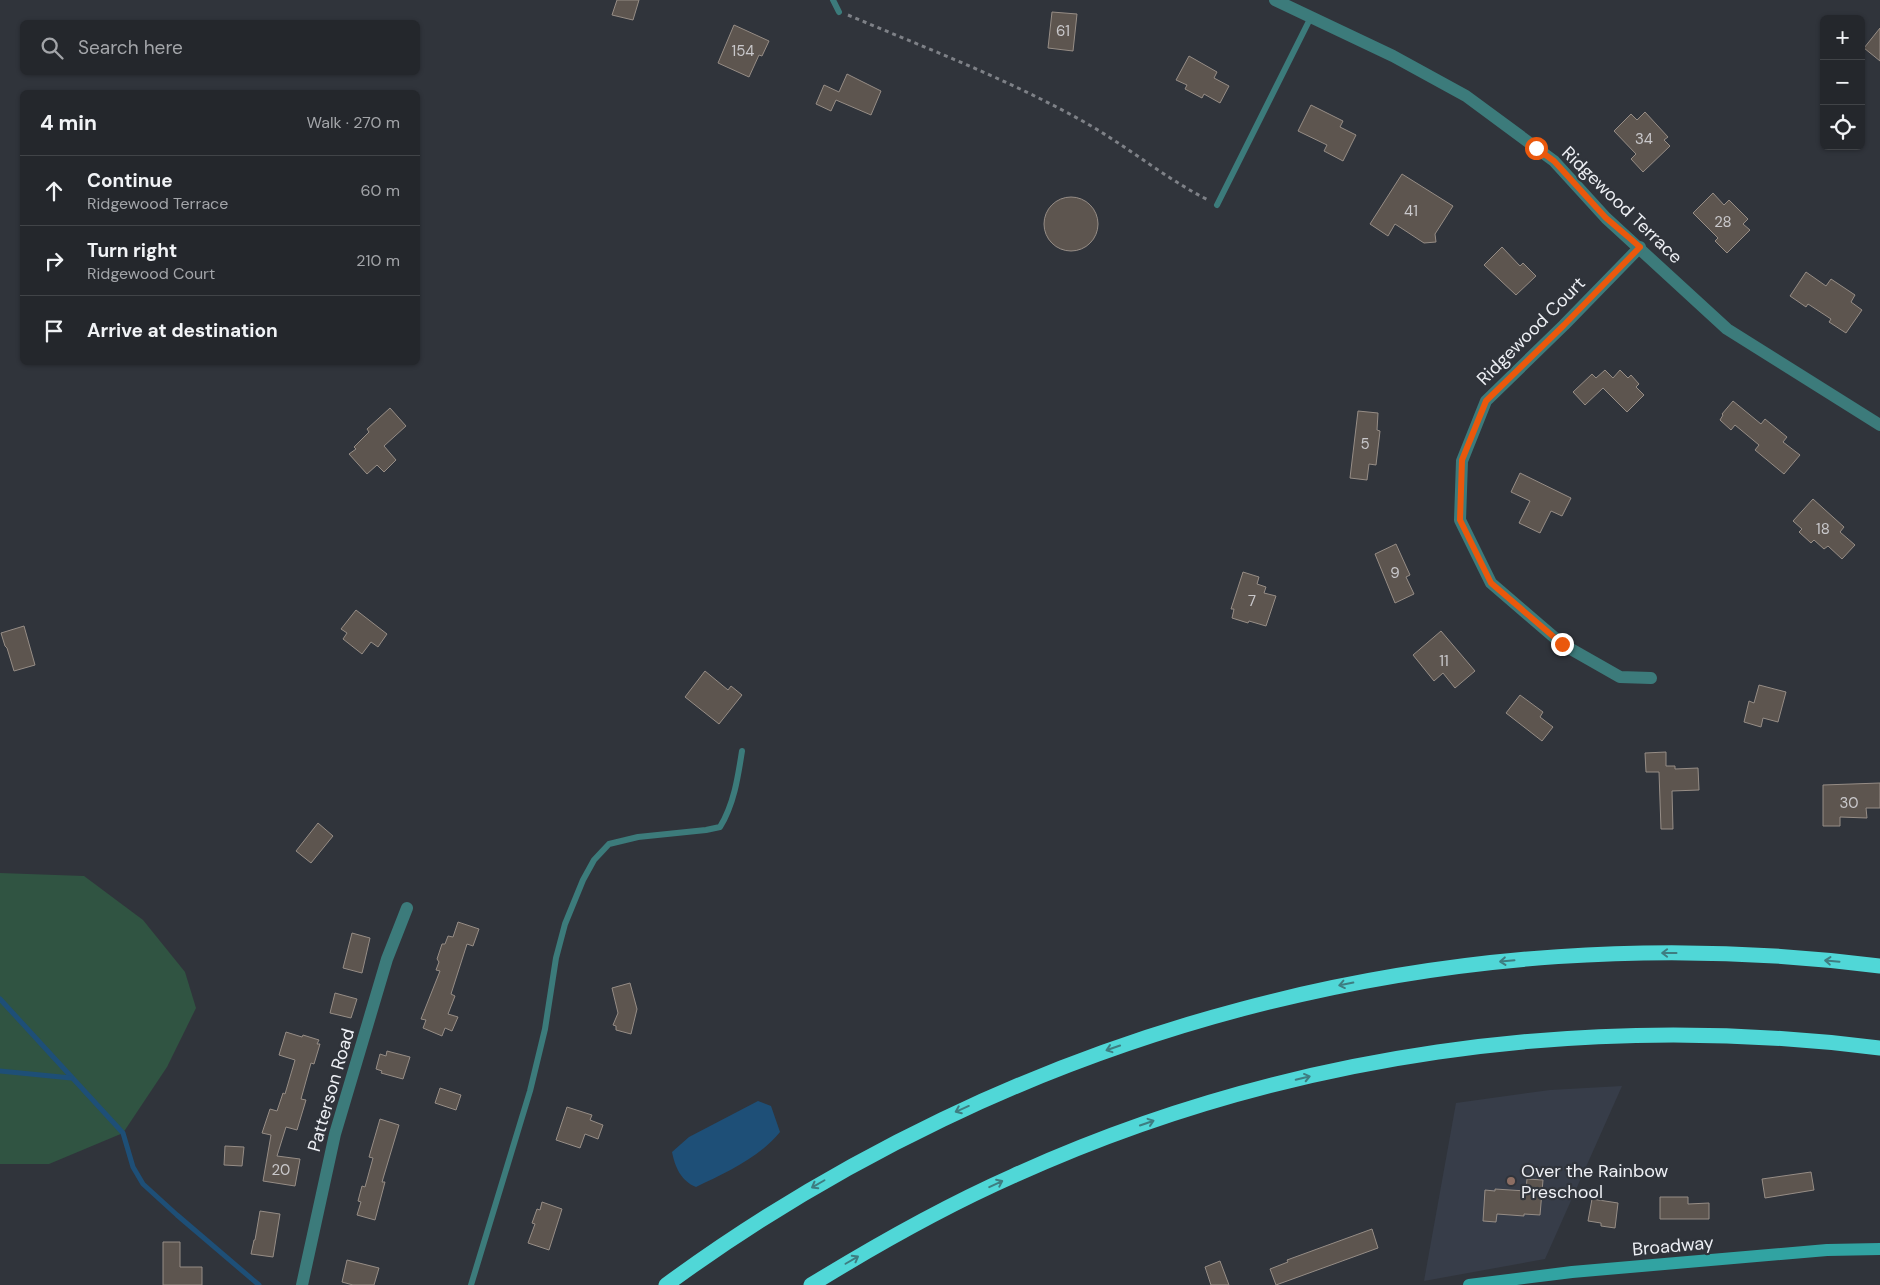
<!DOCTYPE html>
<html lang="en">
<head>
<meta charset="utf-8">
<style>
  body { margin:0; font-family:"DM Sans",sans-serif; background:#303338; color:#f1f3f6 }
  .controls { position:absolute; right:15px; top:15px; display:grid; overflow:hidden; border-radius:8px; box-shadow:0 1px 4px #0004 }
  .controls button { width:45px; height:45px; display:grid; place-items:center; padding:0; border:0; border-bottom:1px solid #414448; background:#24272c; color:#f1f3f6; font:25px sans-serif }
  .stop { position:absolute; width:15px; height:15px; margin:-11px; border:4px solid #ea580c; border-radius:50%; background:#fff }
  .stop.end { background:#ea580c; border-color:#fff; box-shadow:0 1px 5px #0008 }
  .list { margin:0; padding:0; list-style:none }
  h2 { display:flex; justify-content:space-between; align-items:center; height:65px; margin:0; padding:0 20px; font-size:21px }
  h2 small { font-size:16px; font-weight:400; color:#a3a5a9 }
  .list li { display:grid; grid-template-columns:32px 1fr auto; gap:15px; align-items:center; box-sizing:border-box; height:70px; padding:0 20px; border-top:1px solid #414448 }
  .list b { display:block; font-size:19px; white-space:nowrap }
  .list p { margin:0; font-size:16px; white-space:nowrap; color:#a3a5a9 }
  .list em { font-size:16px; font-style:normal; color:#a3a5a9 }
  .icon { flex:none; width:28px; height:28px; fill:none; stroke:currentColor; stroke-width:2; stroke-linecap:round; stroke-linejoin:round }
  .map { position:relative; flex:none; width:1880px; height:1285px; overflow:hidden }
  .search { position:absolute; background:#24272c; box-shadow:0 1px 4px #0004; left:20px; top:20px; width:400px; height:55px; display:flex; align-items:center; gap:12px; box-sizing:border-box; padding:0 18px; border-radius:8px; color:#a3a5a9; font-size:19px }
  .panel { position:absolute; background:#24272c; box-shadow:0 1px 4px #0004; left:20px; top:90px; width:400px; height:275px; border-radius:8px }
  .map>svg:first-child { display:block }
</style>
</head>
<body>
<div class="map">
<svg width="1880" height="1285" viewBox="0 0 1880 1285">
  <rect width="100%" height="100%" fill="#30343b"/>
  <!-- built -->
  <path fill="#373d49" d="M1622 1086 1545 1259 1424 1281 1456 1103 1550 1090Z"/>
  <!-- green -->
  <path fill="#305442" d="M0 873 84 876 143 920 185 972 196 1008 167 1067 123 1133 49 1164H0Z"/>
  <!-- water -->
  <path fill="#1e4f77" d="M758 1101 771 1106 780 1132C759 1158 725 1173 696 1187 681 1181 675 1167 672 1152L689 1137Z"/>
  <g fill="none" stroke-linecap="round" stroke-linejoin="round">
    <!-- stream -->
    <g stroke="#1e4f77" stroke-width="5">
      <path d="M0 999 123 1133 133 1167 143 1184 177 1215 259 1285"/>
      <path d="M0 1071 71 1078"/>
    </g>
  </g>
  <!-- building -->
  <g fill="#5d554f" stroke="#968d86">
    <path d="M617 0H639L633 20 612 15Z"/>
    <path d="M1052 12 1077 14 1073 51 1048 48Z"/>
    <path d="M734 25 769 41 762 56 759 55 749 77 718 63Z"/>
    <path d="M1880 28V61L1864 48Z"/>
    <path d="M1189 56 1217 72 1214 78 1229 86 1220 103 1204 94 1202 98 1185 89 1187 85 1176 80Z"/>
    <path d="M847 74 881 91 871 115 836 100 831 111 816 104 824 85 839 92Z"/>
    <path d="M1311 105 1343 121 1340 127 1356 135 1343 161 1324 151 1327 145 1298 131Z"/>
    <path d="M1645 112 1668 137 1664 140 1670 146 1643 172 1631 159 1636 154 1614 131 1631 114 1637 120Z"/>
    <path d="M1402 174 1453 206 1435 234 1436 242 1424 243 1395 224 1388 236 1370 224Z"/>
    <path d="M1713 193 1724 205 1729 200 1748 219 1743 224 1750 230 1727 253 1715 241 1718 238 1693 213Z"/>
    <circle cx="1071" cy="224" r="27"/>
    <path d="M1502 247 1520 266 1523 263 1536 276 1516 295 1484 265Z"/>
    <path d="M1806 272 1826 286 1831 279 1855 295 1851 302 1862 310 1846 333 1829 322 1831 319 1808 304 1806 307 1790 296Z"/>
    <path d="M1605 370 1613 378 1620 370 1628 378 1631 375 1639 384 1636 387 1644 395 1627 412 1603 388 1585 405 1573 392 1592 374 1596 378Z"/>
    <path d="M1733 401 1761 424 1765 419 1787 437 1783 442 1800 455 1784 474 1755 450 1759 445 1735 425 1731 430 1720 420 1723 415 1722 414Z"/>
    <path d="M390 408 406 426 384 446 396 460 384 472 377 465 367 474 349 454 356 449 354 447 369 432 367 429Z"/>
    <path d="M1358 411 1378 413 1377 430 1380 431 1376 465 1369 464 1367 480 1350 478Z"/>
    <path d="M1520 473 1571 498 1562 516 1551 511 1540 533 1519 523 1530 501 1511 492Z"/>
    <path d="M1813 499 1844 527 1840 532 1855 545 1842 559 1828 546 1824 549 1814 540 1811 543 1799 532 1802 529 1793 521Z"/>
    <path d="M1396 544 1410 575 1406 577 1414 594 1395 603 1375 554Z"/>
    <path d="M1243 572 1259 577 1257 584 1266 587 1264 593 1276 596 1266 626 1249 621 1248 623 1232 618 1234 609H1231Z"/>
    <path d="M356 610 387 634 378 647 371 642 362 654 343 639 347 633 341 629Z"/>
    <path d="M24 626 35 665 14 671 7 648 5 646 1 633Z"/>
    <path d="M1441 631 1475 671 1455 688 1443 673 1434 681 1413 655Z"/>
    <path d="M705 671 728 690 731 686 742 695 719 724 685 697Z"/>
    <path d="M1759 685 1786 692 1778 722 1763 718 1761 727 1744 722 1749 701 1754 703Z"/>
    <path d="M1520 695 1543 712 1540 717 1553 727 1542 741 1506 713Z"/>
    <path d="M1666 752V766H1675V769L1698 768 1699 790 1672 791 1673 829H1661L1659 772H1646L1645 753Z"/>
    <path d="M1880 783V808H1866L1867 818 1840 817V826H1823V785Z"/>
    <path d="M318 823 333 836 311 863 296 851Z"/>
    <path d="M458 922 479 929 473 946 467 944 451 994 455 996 448 1014 458 1017 452 1031 445 1028 442 1036 423 1028 426 1020 421 1019 440 971 436 970 439 962 437 959 442 944H445L448 936 453 937Z"/>
    <path d="M352 933 370 938 362 973 343 968Z"/>
    <path d="M630 983 637 1009 631 1034 616 1030V1026L613 1025 618 1013 612 988Z"/>
    <path d="M335 993 357 999 351 1018 330 1013Z"/>
    <path d="M286 1032 302 1037 303 1035 319 1040 317 1044H320L314 1064 311 1063 301 1099 306 1100 297 1130 286 1127 277 1156 300 1159 295 1186 263 1181 271 1135 262 1133 270 1109 277 1111 283 1093 285 1094 295 1060 279 1055Z"/>
    <path d="M387 1051 410 1057 403 1079 381 1073 382 1071 376 1069 380 1054 386 1056Z"/>
    <path d="M440 1088 461 1095 456 1110 435 1103Z"/>
    <path d="M567 1107 592 1115 590 1120 603 1125 598 1139 585 1134 580 1148 556 1140Z"/>
    <path d="M380 1119 399 1125 382 1182H385L375 1220 357 1215 361 1202 358 1201 362 1186 365 1187 373 1158 369 1157Z"/>
    <path d="M225 1146 244 1147 242 1166 224 1165Z"/>
    <path d="M1811 1172 1814 1190 1765 1198 1762 1179Z"/>
    <path d="M1527 1179 1543 1180 1540 1215 1524 1214V1216L1497 1214 1496 1222 1483 1221 1485 1190 1495 1191V1189L1526 1191Z"/>
    <path d="M1660 1197H1688V1204L1709 1203V1219H1660Z"/>
    <path d="M1592 1199 1618 1203 1615 1228 1601 1226V1223L1588 1221Z"/>
    <path d="M542 1202 562 1209 549 1250 528 1243 535 1224 532 1223 537 1209 540 1210Z"/>
    <path d="M260 1211 280 1214 273 1257 251 1254 254 1240H255Z"/>
    <path d="M1372 1229 1378 1248 1276 1285 1270 1269 1288 1262 1287 1260Z"/>
    <path d="M163 1242H180V1267H202V1285H163Z"/>
    <path d="M347 1260 379 1268 374 1285H353L342 1282Z"/>
    <path d="M1220 1261 1229 1285H1211L1205 1267Z"/>
  </g>
  <g fill="none" stroke-linecap="round" stroke-linejoin="round">
    <!-- path -->
    <path stroke="#7e8187" stroke-width="3" stroke-dasharray="4 4" stroke-linecap="butt" d="M848 15C928 49 1010 80 1086 123 1128 147 1165 178 1208 200"/>
    <!-- lane -->
    <g stroke="#3c7b7b" stroke-width="6">
      <path d="M833 0 839 12"/>
      <path d="M1217 205 1311 17"/>
      <path d="M471 1285 530 1091 545 1029 556 958 565 924 583 880 594 860 609 844 638 837 706 830 720 827C734 804 738 777 742 751"/>
    </g>
    <!-- street -->
    <g stroke="#3c7b7b" stroke-width="12">
      <path d="M1275 0 1393 56 1466 96 1554 161 1606 218 1727 329 1880 425"/>
      <path d="M1640 247 1564 325 1486 401 1462 461 1460 520 1491 583 1562 644 1620 677 1651 678"/>
      <path d="M302 1285 335 1134 387 959 407 908"/>
    </g>
    <!-- secondary -->
    <path stroke="#31a3a2" stroke-width="12" d="M1469 1285 1572 1272 1827 1250 1880 1249"/>
    <!-- highway -->
    <g stroke="#50d7d7" stroke-width="15">
      <path d="M666 1285C1015 1029 1450 911 1880 966"/>
      <path d="M811 1285C876 1245 943 1207 1013 1176 1283 1053 1587 1011 1880 1048"/>
    </g>
  </g>
  <!-- one-way arrows -->
  <defs><path id="oneway-shaft" d="M-6 0H5M1.5-3L5.5 0L1.5 3" fill="none" stroke-width="1.6" stroke-linecap="round" stroke-linejoin="round" transform="scale(1.25)"/></defs>
  <g stroke="#3e7d81">
    <use href="#oneway-shaft" transform="translate(1669 953) rotate(180)"/>
    <use href="#oneway-shaft" transform="translate(1507 961) rotate(175)"/>
    <use href="#oneway-shaft" transform="translate(1832 961) rotate(-175)"/>
    <use href="#oneway-shaft" transform="translate(1346 984) rotate(169)"/>
    <use href="#oneway-shaft" transform="translate(1113 1048) rotate(161)"/>
    <use href="#oneway-shaft" transform="translate(1303 1078) rotate(-13)"/>
    <use href="#oneway-shaft" transform="translate(962 1109) rotate(156)"/>
    <use href="#oneway-shaft" transform="translate(1147 1123) rotate(-19)"/>
    <use href="#oneway-shaft" transform="translate(818 1184) rotate(150)"/>
    <use href="#oneway-shaft" transform="translate(996 1184) rotate(-25)"/>
    <use href="#oneway-shaft" transform="translate(852 1260) rotate(-30)"/>
  </g>
  <g fill="none" stroke-linecap="round" stroke-linejoin="round">
    <!-- route -->
    <path stroke="#ea580c" stroke-width="6" d="M1536 148 1554 161 1606 218 1640 247 1564 325 1486 401 1462 460 1460 520 1491 583 1562 644"/>
  </g>
  <!-- markers -->
  <circle fill="#8d6e63" stroke="#30343b" stroke-width="2" cx="1511" cy="1181" r="5"/>
  <g text-anchor="middle" dominant-baseline="central" stroke-width="4.5" stroke-linejoin="round" paint-order="stroke">
    <!-- number labels -->
    <g font-size="15" fill="#c9c8cb">
      <text x="1063" y="31">61</text>
      <text x="743" y="51">154</text>
      <text x="1644" y="139">34</text>
      <text x="1411" y="211">41</text>
      <text x="1723" y="222">28</text>
      <text x="1365" y="444">5</text>
      <text x="1823" y="529">18</text>
      <text x="1395" y="573">9</text>
      <text x="1252" y="601">7</text>
      <text x="1444" y="661">11</text>
      <text x="1849" y="803">30</text>
      <text x="281" y="1170">20</text>
    </g>
    <!-- street labels -->
    <g font-size="18" fill="#edeff4" stroke="#30343b">
      <text transform="translate(1622 205) rotate(44)">Ridgewood Terrace</text>
      <text transform="translate(1531 331) rotate(-45)">Ridgewood Court</text>
      <text transform="translate(331 1090) rotate(-74)">Patterson Road</text>
      <text transform="translate(1673 1246) rotate(-5)">Broadway</text>
    </g>
    <!-- poi labels -->
    <g font-size="18" fill="#edeff4" stroke="#30343b" text-anchor="start">
      <text x="1521" y="1171">Over the Rainbow<tspan x="1521" dy="21">Preschool</tspan></text>
    </g>
  </g>
</svg>
<div class="controls">
<button>+</button>
<button>−</button>
<button><svg class="icon" aria-label="locate" viewBox="0 0 24 24"><circle cx="12" cy="12" r="6"/><path d="M12 2v4M12 18v4M2 12h4M18 12h4"/></svg></button>
</div>
<div class="stop" style="left:1536px;top:148px"></div>
<div class="stop end" style="left:1562px;top:644px"></div>
<div class="search"><svg class="icon" aria-label="search" viewBox="0 0 24 24"><circle cx="10" cy="10" r="6"/><path d="M15 15l6 6"/></svg>Search here</div>
<section class="panel">
<h2>4 min<small>Walk · 270 m</small></h2>
<ul class="list">
<li><svg class="icon" aria-label="ahead" viewBox="0 0 24 24"><path d="M12 20V5M6 11l6-6 6 6"/></svg><div><b>Continue</b><p>Ridgewood Terrace</p></div><em>60 m</em></li>
<li><svg class="icon" aria-label="right" viewBox="0 0 24 24"><path d="M7 20v-9h11M14 6l5 5-5 5"/></svg><div><b>Turn right</b><p>Ridgewood Court</p></div><em>210 m</em></li>
<li><svg class="icon" aria-label="arrive" viewBox="0 0 24 24"><path d="M6 21V4h12l-3 4 3 4H6"/></svg><div><b>Arrive at destination</b></div></li>
</ul>
</section>
</div>
</body>
</html>
